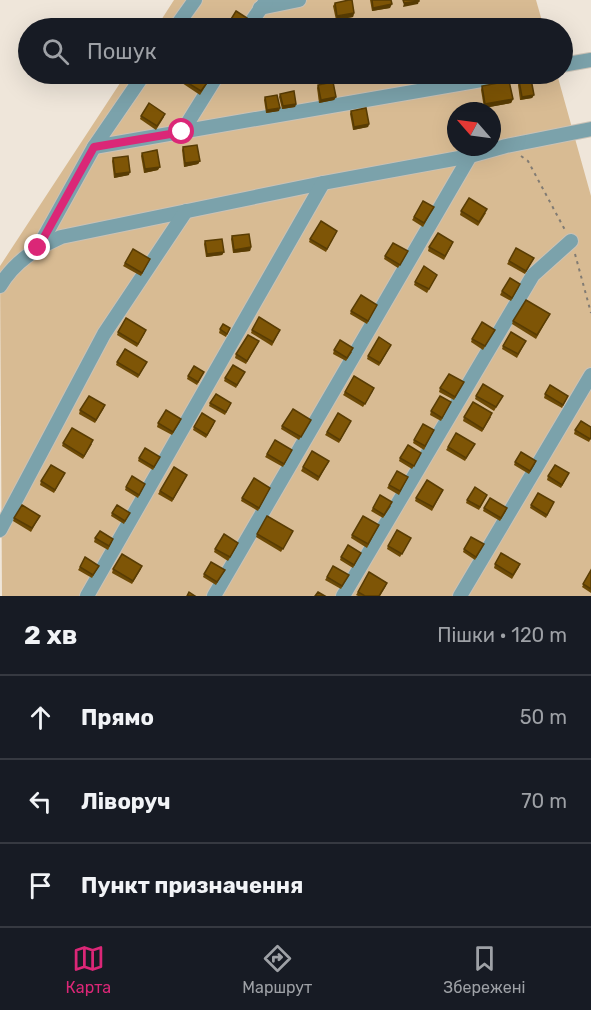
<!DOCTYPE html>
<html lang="uk">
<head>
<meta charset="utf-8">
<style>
  body { margin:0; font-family:Rubik,sans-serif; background:#242831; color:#f1f3f6 }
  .compass { position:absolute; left:447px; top:102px; width:54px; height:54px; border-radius:50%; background:#171b24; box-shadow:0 6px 24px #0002; rotate:298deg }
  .stop { position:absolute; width:18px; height:18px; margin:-14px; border:4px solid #db2777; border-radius:50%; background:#fff }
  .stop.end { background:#db2777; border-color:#fff; box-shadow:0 2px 6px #0008 }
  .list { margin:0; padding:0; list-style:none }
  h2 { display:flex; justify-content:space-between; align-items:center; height:78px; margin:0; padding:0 24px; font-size:26px }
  h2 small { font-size:20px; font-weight:400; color:#9ea1a6 }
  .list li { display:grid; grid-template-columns:39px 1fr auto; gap:18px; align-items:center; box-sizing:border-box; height:84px; padding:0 24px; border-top:2px solid #363941 }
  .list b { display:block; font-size:22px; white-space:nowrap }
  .list em { font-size:20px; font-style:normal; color:#9ea1a6 }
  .icon { flex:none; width:33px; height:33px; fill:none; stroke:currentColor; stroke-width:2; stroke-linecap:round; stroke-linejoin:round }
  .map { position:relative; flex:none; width:591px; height:596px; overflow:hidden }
  .search { position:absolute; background:#171b24; box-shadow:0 6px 24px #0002; left:18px; right:18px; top:18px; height:66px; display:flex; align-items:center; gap:15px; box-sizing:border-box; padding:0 21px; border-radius:33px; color:#9ea1a6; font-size:22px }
  .sheet { height:330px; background:#171b24 }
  nav { display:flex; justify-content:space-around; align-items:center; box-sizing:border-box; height:84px; border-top:2px solid #363941; background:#171b24; font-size:16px; color:#9ea1a6 }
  nav a { display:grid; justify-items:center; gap:3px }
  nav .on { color:#db2777 }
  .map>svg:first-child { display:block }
</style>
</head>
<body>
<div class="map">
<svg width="591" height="596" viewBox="0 0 591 596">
  <rect width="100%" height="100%" fill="#efe6da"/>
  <!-- green -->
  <g fill="#d8bb93" fill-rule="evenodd">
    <path d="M174 0H536L544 28H156Z"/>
    <path d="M126 74H557L591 196V596H2L0 266ZM456 111H492V147H456Z"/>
  </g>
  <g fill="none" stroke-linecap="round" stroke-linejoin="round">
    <!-- minor casing -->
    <g stroke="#cac2b7" stroke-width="16">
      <g id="minor">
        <path d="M260 8 299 0"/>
        <path d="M175 28 195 0"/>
        <path d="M247 28 266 1"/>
        <path d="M562 65 591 60"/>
        <path d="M182 132 218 74"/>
        <path d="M94 147 516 74"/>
        <path d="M38 248 94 147 144 74"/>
        <path d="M0 286C14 262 36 248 61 237L323 183 470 156 506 146 591 129"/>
        <path d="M0 530 104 334 186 211"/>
        <path d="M87 596 323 183"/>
        <path d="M214 596 470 156"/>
        <path d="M343 596 533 275 571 241"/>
        <path d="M460 596 591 375"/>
      </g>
    </g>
    <!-- path -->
    <g stroke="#817b73" stroke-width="2" stroke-dasharray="3 4.5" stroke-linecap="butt">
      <path d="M521 156 528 161 565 230"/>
      <path d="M575 254 591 313"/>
    </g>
    <!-- minor -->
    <use href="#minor" stroke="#7ba2ab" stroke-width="14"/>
  </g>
  <!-- wall -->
  <g fill="#6c4905">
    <path d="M370 0H391L390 8 372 11Z"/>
    <path d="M335 3 354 13 353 17 336 20 333 6Z"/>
    <path d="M246 21 241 28H229L227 27 228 24Z"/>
    <path d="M210 79 200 95 182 83 183 80Z"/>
    <path d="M519 81 534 95 532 98 520 100 518 85Z"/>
    <path d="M318 85 336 97 334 100 319 103 317 88Z"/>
    <path d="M482 86 513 99 511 103 484 108 481 90Z"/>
    <path d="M280 94 296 104 295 107 282 109 279 97Z"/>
    <path d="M265 97 279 111 266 113 264 100Z"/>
    <path d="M351 111 369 124 368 127 353 130 350 114Z"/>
    <path d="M141 116 164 117 156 130 140 119Z"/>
    <path d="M183 147 200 161 198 164 184 167 182 150Z"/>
    <path d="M142 153 158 170 144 173 141 156Z"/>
    <path d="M113 158 129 175 114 178 112 161Z"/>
    <path d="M434 207 423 227 412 220 414 217Z"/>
    <path d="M461 211 486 213 478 226 460 215Z"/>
    <path d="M337 231 326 252 309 242 310 239Z"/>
    <path d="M232 236 251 247 250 251 233 253 231 239Z"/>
    <path d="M205 241 224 252 222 255 206 257 204 244Z"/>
    <path d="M452 245 444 260 428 251 429 247Z"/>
    <path d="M406 255 398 268 384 259 385 256Z"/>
    <path d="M534 258 525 274 507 264 509 261Z"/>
    <path d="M150 259 141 276 123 266 125 263Z"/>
    <path d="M437 275 427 293 414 285 415 282Z"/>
    <path d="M519 287 511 301 500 295 502 291Z"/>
    <path d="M377 305 367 324 350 314 351 311Z"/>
    <path d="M550 314 536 339 512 324 513 321Z"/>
    <path d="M230 328 226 337 219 333 220 329Z"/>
    <path d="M252 330H280L272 346 251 333Z"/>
    <path d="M118 332 145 333 137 347 117 335Z"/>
    <path d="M493 333 483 350 471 342 472 339Z"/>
    <path d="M259 341 246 364 235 358 236 354Z"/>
    <path d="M526 341 517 358 502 349 503 346Z"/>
    <path d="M391 345 379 366 367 359 368 356Z"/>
    <path d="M334 350 352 352 346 361 333 354Z"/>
    <path d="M117 362 145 365 138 378 116 365Z"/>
    <path d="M204 372 197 385 187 379 188 376Z"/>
    <path d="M243 375 236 388 224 381 225 378Z"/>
    <path d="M464 382 454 400 439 392 440 388Z"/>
    <path d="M373 391 363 407 343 395 345 392Z"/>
    <path d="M545 394 568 396 562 408 544 398Z"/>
    <path d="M476 396H503L494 411 475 399Z"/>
    <path d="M451 402 441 421 430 415 431 411Z"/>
    <path d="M210 403H231L225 415 209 406Z"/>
    <path d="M104 408 95 423 79 414 80 410Z"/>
    <path d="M464 417H491L482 432 463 421Z"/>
    <path d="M311 420 299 440 281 429 282 426Z"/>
    <path d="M351 421 339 443 325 435 327 432Z"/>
    <path d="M180 422 172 435 157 427 158 423Z"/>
    <path d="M214 424 206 438 193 430 194 427Z"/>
    <path d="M434 430 424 450 413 443 414 440Z"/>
    <path d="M575 430 591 438 589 442 574 434Z"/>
    <path d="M63 443 92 444 83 459 62 446Z"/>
    <path d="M475 444 465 461 446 450 448 447Z"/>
    <path d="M292 450 283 467 265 457 267 454Z"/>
    <path d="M420 456 412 469 399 461 400 458Z"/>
    <path d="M160 457 153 470 138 461 139 458Z"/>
    <path d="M329 461 318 481 301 471 303 467Z"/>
    <path d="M515 462 535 464 529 474 514 465Z"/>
    <path d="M65 473 54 493 40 485 41 481Z"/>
    <path d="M569 473 561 488 547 480 548 476Z"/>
    <path d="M187 475 172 502 158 494 160 491Z"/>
    <path d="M408 477 399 495 387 488 389 485Z"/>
    <path d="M145 484 138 498 125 490 126 487Z"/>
    <path d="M270 488 258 511 241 501 242 498Z"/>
    <path d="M443 490 432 511 415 501 416 498Z"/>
    <path d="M487 495 479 510 466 503 467 500Z"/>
    <path d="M554 502 546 518 530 508 531 505Z"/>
    <path d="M391 506 383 518 371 511 373 508Z"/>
    <path d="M484 508 506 511 500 521 483 511Z"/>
    <path d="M112 513 128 516 124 524 111 516Z"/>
    <path d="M40 516 31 532 13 521 14 518Z"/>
    <path d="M379 525 367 548 351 538 352 535Z"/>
    <path d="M293 531 281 552 256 537 257 534Z"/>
    <path d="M95 538 112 542 108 550 94 542Z"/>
    <path d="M411 538 400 557 387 549 388 546Z"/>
    <path d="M237 546 228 561 214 552 215 549Z"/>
    <path d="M482 548 475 560 463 552 464 549Z"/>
    <path d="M361 553 353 568 340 560 341 557Z"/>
    <path d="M495 564 519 567 512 579 494 568Z"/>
    <path d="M99 566 92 578 78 570 80 567Z"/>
    <path d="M113 569H141L132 584 112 573Z"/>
    <path d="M225 570 216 585 203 577 204 574Z"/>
    <path d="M591 570V593L582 587Z"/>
    <path d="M349 575 341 589 325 580 327 577Z"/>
    <path d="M386 586 380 596H358L356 595 358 592Z"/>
  </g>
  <!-- shaded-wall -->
  <g fill="#583c04">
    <path d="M419 1 418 4 403 7 404 3Z"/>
    <path d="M392 4 390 8 372 11 373 8Z"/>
    <path d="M354 13 353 17 336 20 337 16Z"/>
    <path d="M534 95 532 98 520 100 522 97Z"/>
    <path d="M336 97 334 100 319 103 321 100Z"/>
    <path d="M513 99 511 103 484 108 485 104Z"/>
    <path d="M296 104 295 107 282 109 283 106Z"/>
    <path d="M280 108 279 111 266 113 267 110Z"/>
    <path d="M369 124 368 127 353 130 354 127Z"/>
    <path d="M200 161 198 164 184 167 185 163Z"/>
    <path d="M160 167 158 170 144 173 145 169Z"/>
    <path d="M130 172 129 175 114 178 115 174Z"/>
    <path d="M251 247 250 251 233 253 234 250Z"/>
    <path d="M224 252 222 255 206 257 207 254Z"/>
  </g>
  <!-- building -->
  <g fill="#7e5506" stroke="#583c04" stroke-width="1.5">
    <path d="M349 0H352L354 13 337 16 335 3Z"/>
    <path d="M372 0H391L392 4 373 8Z"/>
    <path d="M403 0H419V1L404 3Z"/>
    <path d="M236 11 247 18 240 28H235L228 24Z"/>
    <path d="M187 74H208L212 76 201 91 183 80Z"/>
    <path d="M531 79 534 95 522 97 519 81Z"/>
    <path d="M509 81 513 99 485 104 482 86Z"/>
    <path d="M333 82 336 97 321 100 318 85Z"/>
    <path d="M294 91 296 104 283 106 280 94Z"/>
    <path d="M277 95 280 108 267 110 265 97Z"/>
    <path d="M149 103 165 114 157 126 141 116Z"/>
    <path d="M366 108 369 124 354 127 351 111Z"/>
    <path d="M197 145 200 161 185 163 183 147Z"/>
    <path d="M157 150 160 167 145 169 142 153Z"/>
    <path d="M128 156 130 172 115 174 113 158Z"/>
    <path d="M469 198 487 209 479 222 461 211Z"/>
    <path d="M423 201 434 207 424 223 414 217Z"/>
    <path d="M321 221 337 231 327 249 310 239Z"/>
    <path d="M438 233 453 242 445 256 429 247Z"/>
    <path d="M249 234 251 247 234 250 232 236Z"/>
    <path d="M222 239 224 252 207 254 205 241Z"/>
    <path d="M393 243 408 251 400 265 385 256Z"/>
    <path d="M516 248 534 258 526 271 509 261Z"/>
    <path d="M133 249 150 259 142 273 125 263Z"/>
    <path d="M424 266 437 275 429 289 415 282Z"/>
    <path d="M510 278 520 284 512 298 502 291Z"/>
    <path d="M361 295 377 305 368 321 351 311Z"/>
    <path d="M526 300 550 314 537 335 513 321Z"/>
    <path d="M259 317 280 330 273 342 252 330Z"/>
    <path d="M126 318 146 330 138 344 118 332Z"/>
    <path d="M482 322 495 330 485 346 472 339Z"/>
    <path d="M223 324 230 328 227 334 220 329Z"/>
    <path d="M511 332 526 341 518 354 503 346Z"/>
    <path d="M248 335 259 341 247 361 236 354Z"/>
    <path d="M379 337 391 345 380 363 368 356Z"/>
    <path d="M340 340 353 348 347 358 334 350Z"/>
    <path d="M125 349 147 362 139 375 117 362Z"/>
    <path d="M233 365 245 372 237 385 225 378Z"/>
    <path d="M194 366 204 372 198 382 188 376Z"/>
    <path d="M449 374 464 382 455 397 440 388Z"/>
    <path d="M354 376 374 388 365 404 345 392Z"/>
    <path d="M483 384 503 396 496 407 476 396Z"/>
    <path d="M550 385 568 396 563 405 545 394Z"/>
    <path d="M216 394 231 403 226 412 210 403Z"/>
    <path d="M89 396 105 405 96 420 80 410Z"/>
    <path d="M440 396 451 402 442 418 431 411Z"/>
    <path d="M473 402 492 413 483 429 464 417Z"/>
    <path d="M293 409 311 420 301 437 282 426Z"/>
    <path d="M166 410 181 419 173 432 158 423Z"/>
    <path d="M202 413 215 421 207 435 194 427Z"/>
    <path d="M338 413 351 421 340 440 327 432Z"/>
    <path d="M581 421 591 427V437L590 439 575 430Z"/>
    <path d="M423 424 434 430 425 446 414 440Z"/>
    <path d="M72 428 93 440 84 456 63 443Z"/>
    <path d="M456 433 475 444 466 458 448 447Z"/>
    <path d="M275 440 292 450 284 464 267 454Z"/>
    <path d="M408 445 421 453 414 466 400 458Z"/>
    <path d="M145 448 160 457 154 467 139 458Z"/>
    <path d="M312 451 329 461 319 477 303 467Z"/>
    <path d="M521 452 536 461 530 471 515 462Z"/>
    <path d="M51 465 65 473 55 490 41 481Z"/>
    <path d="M555 465 569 473 562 485 548 476Z"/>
    <path d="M174 467 187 475 173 499 160 491Z"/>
    <path d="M397 471 408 477 400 491 389 485Z"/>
    <path d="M132 476 145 484 139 495 126 487Z"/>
    <path d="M254 478 270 488 259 508 242 498Z"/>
    <path d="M427 480 443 490 433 507 416 498Z"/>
    <path d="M475 487 487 495 480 507 467 500Z"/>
    <path d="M538 493 554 502 547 515 531 505Z"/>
    <path d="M380 495 392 502 384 515 373 508Z"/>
    <path d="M490 498 507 508 501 518 484 508Z"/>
    <path d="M22 505 40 516 32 528 14 518Z"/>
    <path d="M117 505 130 513 125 521 112 513Z"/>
    <path d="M267 516 293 531 283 549 257 534Z"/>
    <path d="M363 516 379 525 368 544 352 535Z"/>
    <path d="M397 530 411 538 402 554 388 546Z"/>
    <path d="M100 531 113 539 109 546 95 538Z"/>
    <path d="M224 534 238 543 230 557 215 549Z"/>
    <path d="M471 537 484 544 476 557 464 549Z"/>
    <path d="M348 545 361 553 354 565 341 557Z"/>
    <path d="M501 553 520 564 513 575 495 564Z"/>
    <path d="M122 554 142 566 133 581 113 569Z"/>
    <path d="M85 557 99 566 93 575 80 567Z"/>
    <path d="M211 562 225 570 217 582 204 574Z"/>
    <path d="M333 566 349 575 342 586 327 577Z"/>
    <path d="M591 570V589L583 584Z"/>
    <path d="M369 572 387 583 379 596H365L358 592Z"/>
    <path d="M189 592 195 596H187Z"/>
    <path d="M318 592 325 596H315Z"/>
  </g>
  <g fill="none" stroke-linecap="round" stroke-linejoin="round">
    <!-- route -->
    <path stroke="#db2777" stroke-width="8" d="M38 248 94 147 182 132"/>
  </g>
</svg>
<svg class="compass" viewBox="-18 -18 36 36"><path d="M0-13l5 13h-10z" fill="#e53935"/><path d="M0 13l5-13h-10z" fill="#9ea1a6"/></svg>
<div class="stop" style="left:182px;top:132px"></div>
<div class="stop end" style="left:38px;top:248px"></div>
<div class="search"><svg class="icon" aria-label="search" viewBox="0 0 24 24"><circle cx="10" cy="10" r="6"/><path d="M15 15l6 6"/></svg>Пошук</div>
</div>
<section class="sheet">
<h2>2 хв<small>Пішки · 120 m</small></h2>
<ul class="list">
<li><svg class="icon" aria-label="ahead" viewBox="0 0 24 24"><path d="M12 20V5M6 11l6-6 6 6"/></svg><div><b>Прямо</b></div><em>50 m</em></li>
<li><svg class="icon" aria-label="left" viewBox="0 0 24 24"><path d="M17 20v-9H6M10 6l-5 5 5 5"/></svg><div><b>Ліворуч</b></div><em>70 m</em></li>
<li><svg class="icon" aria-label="arrive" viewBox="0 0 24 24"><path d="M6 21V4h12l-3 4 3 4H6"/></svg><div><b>Пункт призначення</b></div></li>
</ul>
</section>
<nav>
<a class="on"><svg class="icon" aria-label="map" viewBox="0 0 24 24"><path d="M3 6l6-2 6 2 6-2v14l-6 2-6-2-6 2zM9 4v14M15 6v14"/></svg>Карта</a>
<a><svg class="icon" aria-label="directions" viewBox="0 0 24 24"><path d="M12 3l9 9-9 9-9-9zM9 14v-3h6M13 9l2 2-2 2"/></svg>Маршрут</a>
<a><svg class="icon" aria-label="saved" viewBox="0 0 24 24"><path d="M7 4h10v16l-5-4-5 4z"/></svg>Збережені</a>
</nav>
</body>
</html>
